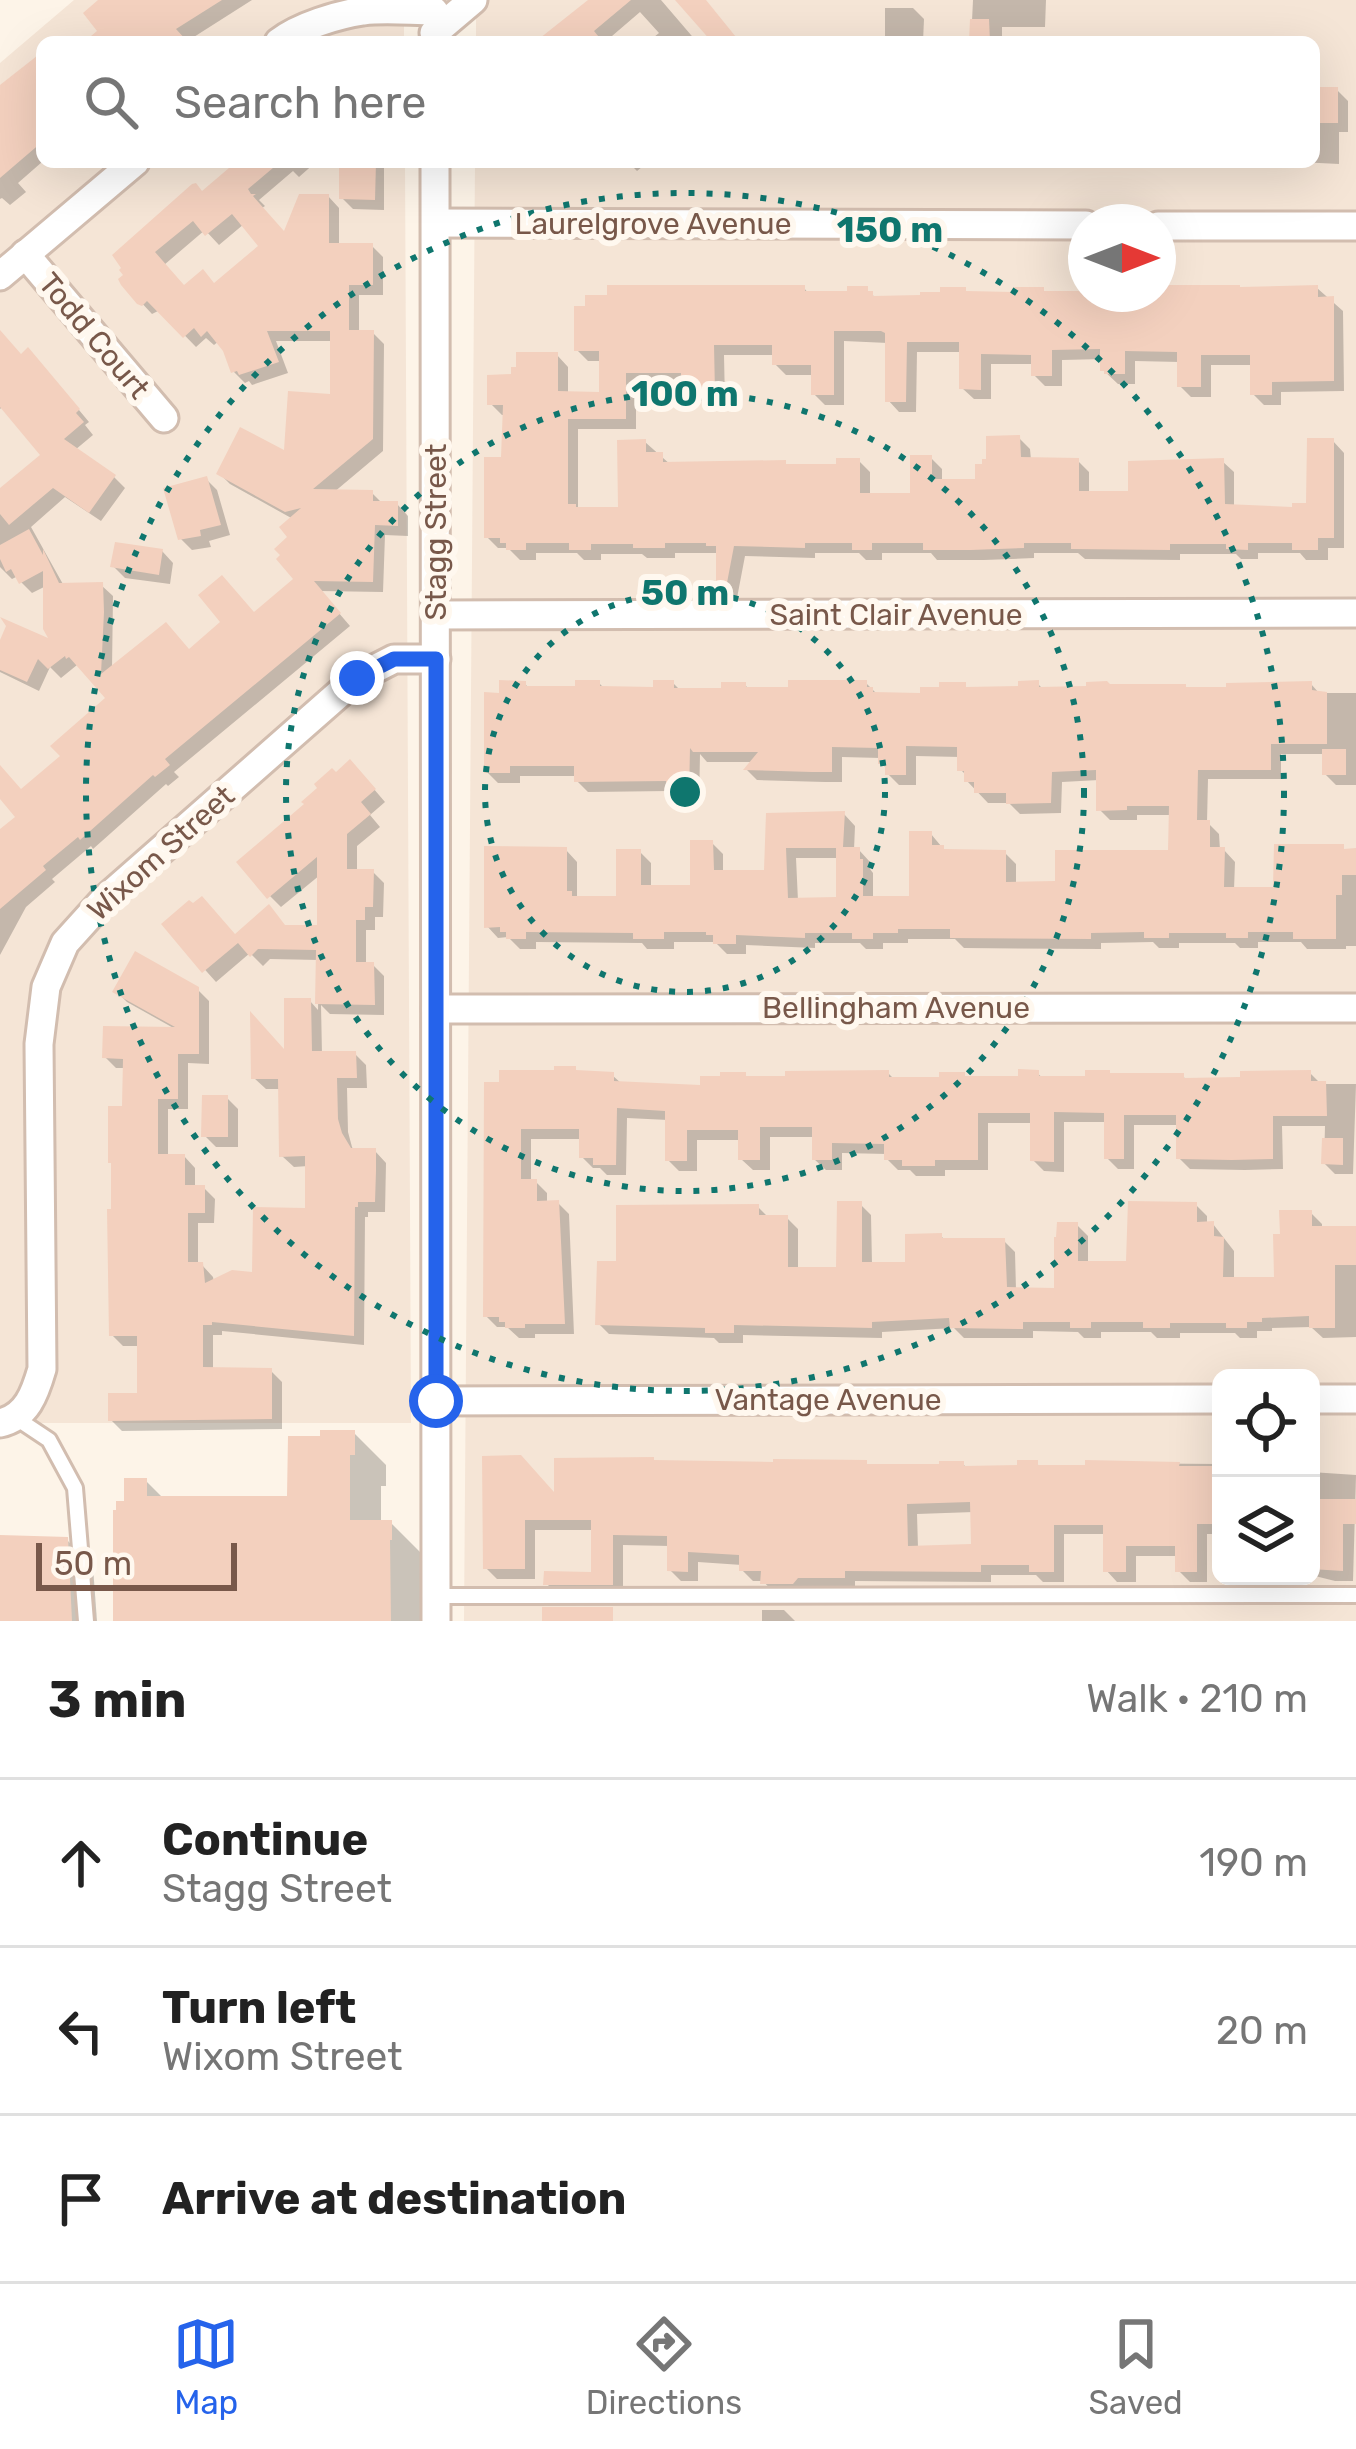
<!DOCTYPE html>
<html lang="en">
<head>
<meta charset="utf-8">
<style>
  body { margin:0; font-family:Rubik,sans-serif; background:#f6f6f6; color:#222 }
  .controls { position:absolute; right:36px; bottom:36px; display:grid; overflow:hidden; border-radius:18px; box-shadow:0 12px 48px #0002 }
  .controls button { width:108px; height:108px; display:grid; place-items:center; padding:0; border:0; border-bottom:3px solid #e0e0e0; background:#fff; color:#222; font:60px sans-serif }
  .compass { position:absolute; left:1068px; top:204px; width:108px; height:108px; border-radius:50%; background:#fff; box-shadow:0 12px 48px #0002; rotate:90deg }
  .scale { position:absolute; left:36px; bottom:30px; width:201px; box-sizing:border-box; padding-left:12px; border:6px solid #78584a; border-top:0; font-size:33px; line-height:42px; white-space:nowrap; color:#78584a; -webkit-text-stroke:9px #fff8ef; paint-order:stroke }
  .stop { position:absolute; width:36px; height:36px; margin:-27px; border:9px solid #2563eb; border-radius:50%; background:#fff }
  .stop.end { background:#2563eb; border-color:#fff; box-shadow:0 3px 12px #0008 }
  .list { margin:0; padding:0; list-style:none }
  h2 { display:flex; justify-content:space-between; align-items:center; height:156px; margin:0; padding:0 48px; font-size:51px }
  h2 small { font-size:39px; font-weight:400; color:#767676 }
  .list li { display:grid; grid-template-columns:78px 1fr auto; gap:36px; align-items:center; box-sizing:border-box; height:168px; padding:0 48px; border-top:3px solid #e0e0e0 }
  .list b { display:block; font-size:45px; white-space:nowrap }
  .list p { margin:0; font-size:39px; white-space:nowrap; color:#767676 }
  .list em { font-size:39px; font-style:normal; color:#767676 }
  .icon { flex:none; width:66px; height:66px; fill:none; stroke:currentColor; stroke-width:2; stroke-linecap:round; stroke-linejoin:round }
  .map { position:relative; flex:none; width:1356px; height:1621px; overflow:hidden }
  .search { position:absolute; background:#fff; box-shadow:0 12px 48px #0002; left:36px; right:36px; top:36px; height:132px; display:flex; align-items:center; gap:30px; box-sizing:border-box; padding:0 42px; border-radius:18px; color:#767676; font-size:45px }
  .sheet { height:660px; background:#fff }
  nav { display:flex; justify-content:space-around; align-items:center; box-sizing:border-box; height:168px; border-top:3px solid #e0e0e0; background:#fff; font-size:33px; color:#767676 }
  nav a { display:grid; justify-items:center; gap:6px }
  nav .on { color:#2563eb }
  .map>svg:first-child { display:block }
</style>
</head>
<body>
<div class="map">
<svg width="1356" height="1621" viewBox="0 0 1356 1621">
  <rect width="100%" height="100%" fill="#fdf4e8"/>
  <!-- residential -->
  <g fill="#f5e5d6" fill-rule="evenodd">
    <path d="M74 0H404V42H42V162H405L411 1423H0V63Z"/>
    <path d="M476 0H1356V1621H464L475 162H1314V42H476ZM1086 222H1158V294H1086ZM1221 1378H1311V1576H1221Z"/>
  </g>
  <!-- shadow -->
  <g fill="#0003" fill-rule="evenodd">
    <path d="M103 0H252L186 42H87L101 30Z"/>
    <path d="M591 0H661L697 42H648L659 33 640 12 605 42H552Z"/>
    <path d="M973 0H1046L1045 27H1002V42H971Z"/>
    <path d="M885 8H913L924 19 923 42H885Z"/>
    <path d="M42 55V162L18 183 26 192 10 205 2 198 0 199V89Z"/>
    <path d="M1314 90H1337L1348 101V132H1339V164L1299 162H1314Z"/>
    <path d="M240 162H316L299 177 293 171 259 200 265 206 262 208 285 235 328 196 339 208V246H372L383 257V295H359V333H373L384 344 383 451 333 493H372L383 504H397L408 516V536L385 535 383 592 320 591 350 626 174 772 179 777 168 786 166 784 93 849 91 846 52 879 55 882 26 907 0 955V833L19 817 0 795V784L22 793 64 757 110 699 77 665 61 678 50 667 39 691 0 672V647L55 644 46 586 32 593 16 577 12 579 0 567V492L44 455 3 406 0 409V356L22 357 39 362 89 422 85 425 93 435 75 450 114 477 125 488 101 521 65 497 31 527 64 586 101 585 113 596 112 669 190 653 255 616 297 580 292 538 293 519 230 484 219 473 287 454 333 397V341H276L288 373 252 385 249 381 245 383 234 372 219 341 214 345 206 338 196 347 160 310 152 314 124 284 203 194ZM244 224 262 246 215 286 185 289 164 265 205 230 219 245Z"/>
    <path d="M342 162H384V210L353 209 342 198Z"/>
    <path d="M628 162H648L637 171Z"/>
    <path d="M867 162H1014V163H869Z"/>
    <path d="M1080 162H1192V163Z"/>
    <path d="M1158 287 1317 288 1343 311 1344 391 1281 392V405H1264L1253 394V365H1211V397H1191L1180 386V362L1135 361V384H1118L1103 370V359L1062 360V386H1045L1034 375V364H991V399H974L962 388V352H917L916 412H899L888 400V343L844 341V405H825L814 394V375H786L775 364V355H724L725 403H704L684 386V383H636V429H578V510H621L645 442 671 465 839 467 859 461 870 472V496H913L931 458 942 469V482H978L1019 438 1030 449 1031 460 1078 461 1089 472V494H1131L1222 461 1234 472V508L1295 510 1309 506 1333 441 1344 453V548H1328V560H1306L1300 553H1258V559H1241L1236 554H1180V560L1085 559 1078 553H1034V558L984 560H937L931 553H882V560H866L859 553H815V558L745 556 737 598 730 597 719 586V553H675V558H647L642 554H601V560H584L577 553H536V560H520L508 548H498L487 537 504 460 505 415H502L490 403 514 377 557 355 568 367V394L602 395V361H588L577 350 804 288 809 294H850L866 289 877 299 923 298 965 290 969 294H1158Z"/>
    <path d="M206 479 217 490 230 535 209 541 211 547 192 550 181 539Z"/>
    <path d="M162 551 173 563 170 584 125 578 113 566Z"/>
    <path d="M599 683 605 689 656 690 673 683 681 691H724L745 685 750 690 866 683 878 695 923 696 964 685 969 690 1021 689 1038 684 1044 690H1188L1311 684 1319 693H1356V785H1336L1325 774V754H1281V779H1208L1207 822 1219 834 1220 850H1224L1235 862 1234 890H1276L1342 847 1347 852 1356 851V946H1346V949H1307L1301 942H1258V948H1240L1235 943H1179V948H1159L1153 942 1101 943V949L964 948 955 939H908V943H883V949H866L860 943H815V948L746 945V954H727L715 942H674V949H647L642 943 536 942V949H520L508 937 498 938 487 926 566 850 577 862V899H619L640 852 651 863V888H693L712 843 723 854V873H766L769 816 844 814 855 826 854 850H859L870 862V869L873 873V899H912L931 834 946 852 1005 853 1016 864V884H1058L1171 853V815H1137V820H1110L1099 809V780L1062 782 1061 813 1020 814 1009 803H988L967 781V776L960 769V757L916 756V785H899L888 774 881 758 842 757V782H825L757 780 747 770 754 762H707L700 754 699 806H680L669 791 588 792 577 781V776H520V783H498L487 772 502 696 525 684 530 689H578ZM796 858H839V900L798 901Z"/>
    <path d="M361 774 385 802 370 815 380 827 357 846V872H373L384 883 383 917H375V930H366V965H373L384 976V1015L330 1014 321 1005 322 1054H355L366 1065 367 1088H347L348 1132 352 1147 354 1151H375L386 1163 385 1212H368V1217H365L364 1345 222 1331V1335H213V1370L271 1371 282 1382V1429L122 1431 111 1420 140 1396V1346H123L112 1335 114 1212 125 1109V1068H116L105 1057 177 1030 127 1002 116 991 197 989 209 1001V1064L188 1063V1109H168V1156H184L195 1168V1188H204L215 1199 214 1223H198V1265H202L213 1277 214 1283 255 1275 308 1211V1166L294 1167 282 1156 281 1089H266L254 1078 287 1056 310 1001 318 1010 319 960 270 959 263 966 250 953 216 982 165 925 235 938 287 928H320V875L281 907 270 896Z"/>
    <path d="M578 1073 612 1075 622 1084 703 1088 749 1079 888 1073 895 1080 1021 1079 1037 1073 1044 1079 1183 1076 1187 1081 1310 1073 1321 1084H1356L1353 1174H1335L1324 1163 1325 1126H1282L1283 1169 1245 1170 1190 1169 1179 1158V1125H1134V1169H1118L1107 1158V1122H1064V1172L1044 1171 1033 1160V1123H988V1170H945V1176H916L910 1170H898L887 1159V1154L842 1153V1170H826L814 1159V1137H770V1170H753L741 1159V1140H697V1171H679L668 1160V1120L627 1118 626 1175H607L600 1168H593L582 1157V1139H531V1182H536L547 1193V1203H558L569 1214 574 1334H535V1338H519L507 1327H497L486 1316 487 1085Z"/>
    <path d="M227 1098 238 1109V1147H216L204 1135Z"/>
    <path d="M860 1204 871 1215 872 1265H908L941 1236 946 1241H1004L1015 1252 1016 1290 1057 1291 1077 1225 1088 1236V1264H1129L1196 1205 1207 1216V1224H1213L1234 1251V1280H1277L1283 1237 1311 1213 1322 1224V1229H1356V1337L1323 1338 1311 1327 1272 1328V1331H1257V1338H1240L1235 1333H1180V1338H1157L1151 1332H1101V1338H1084L1078 1332 1033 1331V1338H964L954 1328 882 1332V1338L743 1335V1343H719L714 1338 609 1334 598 1323 619 1264 758 1207 769 1218H787L798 1229V1270H839Z"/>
    <path d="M354 1433 386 1465V1486H381V1523H391L423 1555V1571H420L421 1621H116L127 1504 146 1481 164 1499H290Z"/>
    <path d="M485 1459 557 1498 776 1465 866 1463 870 1467 963 1464 968 1469 1020 1468 1036 1463 1042 1468H1088V1463L1221 1464V1534H1207V1582H1190L1178 1570V1556H1136V1582H1117L1106 1570V1534H1064V1582H1043L1036 1575H991V1582L855 1581V1588H810L804 1594H775L763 1581H753L742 1570V1565L698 1562V1581H681L670 1570V1546L623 1545V1594H557L546 1583 594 1575V1530H535V1579H497L486 1568ZM974 1512V1547L918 1548 917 1514Z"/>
    <path d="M1311 1472 1356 1475 1353 1581H1335L1311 1575Z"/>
    <path d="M0 1539 67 1540 93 1567 97 1621H0Z"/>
    <path d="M1257 1576H1283V1581H1262Z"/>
    <path d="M762 1610H784L795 1621H762Z"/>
  </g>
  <!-- building -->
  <g fill="#f3d0be" fill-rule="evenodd">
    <path d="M98 0H222L176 29 188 42H84L97 31 83 13Z"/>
    <path d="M588 0H631L594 31 603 42H535Z"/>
    <path d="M675 0H706L740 42H712Z"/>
    <path d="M970 19H989L990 42H969Z"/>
    <path d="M42 52V142L0 178V85Z"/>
    <rect x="1314" y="87" width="24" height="36"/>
    <path d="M236 162H280L248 189 251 194H256L253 196 284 231 299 194H329V243H373V285H349V330H374L373 439 313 489 373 490V501H398V526L375 525 373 582 314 581 341 613 165 759 170 765 155 777 153 775 80 840 78 837 43 866 46 870 0 909V829L15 817 0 799V765L21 789 60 756 50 746 105 698 69 657 66 659 65 656 48 669 38 659 27 682 0 670V640L6 626 0 617 48 638 43 629V571L19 584 11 569 6 572 0 559V545L29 529 43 555V549L59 583 103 582 104 612 101 674 166 622 189 649 220 622 198 595 222 575 254 612 293 579 276 559 280 555 274 549 287 537 279 527 301 508 285 512 216 474 240 427 284 450 288 391 330 394V331H267L279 362 239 375 237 371 231 373 223 351 207 331 201 337 194 328 183 338 147 301 142 306 137 304 121 285 118 279 123 275 119 270 121 268 112 255 192 184 196 183 202 191ZM232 214 258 246 214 283 203 269 184 285 155 252 193 221 205 236Z"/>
    <path d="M339 162H376L375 200 339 199Z"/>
    <path d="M607 285H805V291H847V286H868V291H873V296L920 295V292H940V287H966V291L1013 292V287H1044V291H1086V294H1158V285H1240V287L1318 285V297L1334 296V381L1272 382V395H1250V355H1201V387H1177V352L1125 351V374H1104V371H1100V349L1052 350V376H1031V355L981 354V390L959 389V342H907L906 402H885V333L881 331H834V395H811V365H772V345H714L715 393H689V387H681V373H626V419H568V504H576V507H618L617 440 646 439V452H663V462L786 460V464H836V458H860V493H910V455H932V479H975V464H982V459H986V436L1020 435 1021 457 1079 458V491H1128V461L1224 458 1225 504 1292 507V503H1306L1307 438H1334V538H1318V550H1292V543H1248V550L1226 549V544H1170V550L1071 549V543H1024V548L971 550H923V543H872V550H852V543H805V548L734 546 726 588 716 587V546H706V543H665V548H633V544H591V550H569V543H526V550H506V543H500V538H484V457H501L503 405H487V375L511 374V367H516V352H558V391L599 392V351H574V306H585V295H607Z"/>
    <path d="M0 330 21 354 28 347 80 409 76 413 84 422 64 439 116 475 89 513 53 488 9 525 0 514V488L40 455 0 407Z"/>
    <path d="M207 476 221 525 200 530 201 536 178 540 163 488Z"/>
    <path d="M115 542 163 549 159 575 110 567Z"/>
    <path d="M499 680 526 681V686H575V680H600V686L653 687V680H674V688H721V682H746V687H788V680H867V687H873V692L920 693V687H939V682H966V687L1018 686V681L1039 680V687L1086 686V682L1107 681 1110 684H1186V687H1226V683L1312 681V690L1327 692V744H1271V770H1198L1197 820H1210V847H1225L1224 887H1273L1274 844H1344V849L1356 848V875H1342V895H1336V939H1293V932H1248V938H1226V933H1169V938H1144V932L1091 933V939L950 938V929H898V933H873V939H852V933H805V938L736 935V944H713V935H706V932H664V939H633V933L526 932V939H506V932H500V927L484 928V846L567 847V891H572V896H616V849H641V885H690V840H713L714 870H764L766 813 845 811 843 847H860V859H863V896H909V831H932V845H944V849L1006 850V882L1055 881V850H1168L1169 806H1127V810L1096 811V770L1052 772 1051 803 1006 804V793H974V782H964V771H957V747L906 746V775H885V764H878V748L832 747V772H812L743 770 758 752H693L690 748 689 796H666V781L574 782V766H510V773H484V692L499 693ZM786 848H836V897L788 898Z"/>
    <rect x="1322" y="749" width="24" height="26"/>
    <path d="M350 759 376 789 361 802 371 814 347 834V869H374L373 907H365V920H356V962H374L375 1005 315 1004 316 950 258 949 250 957 238 943 202 973 161 924 189 900 193 903 202 896 235 934 269 904 285 925H317V857L267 899 236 862 304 804 301 802 317 788 314 784 332 768 336 772Z"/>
    <path d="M135 951 199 987V1054H178V1099H158V1154H185V1185H205V1213H188V1262H203L205 1283 232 1270 252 1272 253 1207 305 1208V1156L279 1157 278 1079H251L250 1011 284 1049V998H311L312 1051H356L357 1078H337L338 1119 342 1133 351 1148H376V1171L375 1202H358V1207H355L354 1336 212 1322V1325H203V1367L272 1368V1419L108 1421V1393H137V1336H109L107 1209H111V1163H108V1106H122L123 1059 102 1058 103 1026 175 1027 112 992Z"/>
    <path d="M554 1066H576V1070L614 1072V1081L700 1085V1076H720V1072H746V1076H785V1071L889 1070V1077H939V1072H965V1076H1018V1069L1039 1070V1076H1085V1070H1110V1073H1184V1078L1240 1077V1071L1311 1070V1081H1326L1327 1116H1273V1159L1232 1160 1176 1159V1115H1124V1159H1104V1113L1054 1112V1162L1030 1161V1113H978V1160H935V1166H902V1160H884V1144L832 1143V1160H812V1127H760V1160H738V1130H687V1161H665V1111L617 1108 616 1165H593V1158H579V1129H521V1179H537V1201L559 1200 565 1324H525V1328H505V1322H499V1317H483L484 1082H499V1070H554Z"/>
    <path d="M202 1095H228V1137H201Z"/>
    <path d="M1322 1138H1343V1165L1321 1164Z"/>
    <path d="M837 1201H862V1262H905V1234L942 1233V1238H1005L1007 1287 1054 1288V1237H1056L1057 1222H1078V1261H1126L1128 1201 1197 1202V1222L1214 1221V1236L1224 1237 1223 1277H1274L1273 1234H1280L1279 1210H1312V1226H1356V1265H1335V1328H1309V1316L1262 1318V1322H1247V1328H1226V1323H1170V1328H1143V1322H1091V1328H1070V1322H1023V1329L950 1328 949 1318 872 1322V1328L734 1325V1333H705V1328L595 1325 597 1261H616V1205L759 1204V1215H788V1267H836Z"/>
    <path d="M320 1430H355V1455H350V1520H392V1540H390L391 1621H113V1510H116V1501H124V1478H147V1496H287L288 1436H320Z"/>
    <path d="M521 1455 554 1492V1458L654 1457V1460L773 1462V1459L867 1460V1464H939V1461H964V1466L1017 1465V1460H1038V1465H1085V1460L1180 1462 1179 1466H1221V1524H1197V1572H1175V1546H1126V1572H1103V1525H1054V1572H1029V1565H981V1572L845 1571V1578H798L793 1584H760L761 1571H739V1555L688 1552V1572L667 1571V1536L613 1535V1585H543L544 1571 591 1572V1520H525V1569H483L482 1456ZM970 1502 971 1544 908 1546 907 1504Z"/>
    <path d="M1311 1499H1356V1524H1343V1571L1311 1569Z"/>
    <path d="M0 1535 68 1537 72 1621H0Z"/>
    <rect x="542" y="1607" width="71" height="14"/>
  </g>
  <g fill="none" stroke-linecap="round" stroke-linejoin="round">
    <!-- lane casing -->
    <g stroke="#d2bdaf" stroke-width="20">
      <g id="lane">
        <path d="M16 1418 49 1440 75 1488 86 1621"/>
        <path d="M436 1596 1356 1595"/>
      </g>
    </g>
    <!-- street casing -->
    <g stroke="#d2bdaf" stroke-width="33">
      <g id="street">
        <path d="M434 33 473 0"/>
        <path d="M279 42C300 26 337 15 363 11 386 8 411 11 434 11"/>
        <path d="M435 162 436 1621"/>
        <path d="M436 223 1086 225"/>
        <path d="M1158 226H1356"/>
        <path d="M25 254 164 418"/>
        <path d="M0 276 135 162"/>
        <path d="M436 615 1356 613"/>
        <path d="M436 1009 1356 1008"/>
        <path d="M1311 1399H1356"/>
        <path d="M436 1401 1221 1399"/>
        <path d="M0 1423C27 1417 35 1393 42 1369L39 1044 46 987 65 943 102 902 357 678 394 659H436"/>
      </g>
    </g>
    <!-- lane -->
    <use href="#lane" stroke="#fff" stroke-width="14"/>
    <!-- street -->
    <use href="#street" stroke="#fff" stroke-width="27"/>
  </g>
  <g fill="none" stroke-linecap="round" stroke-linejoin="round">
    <!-- route -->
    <path stroke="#2563eb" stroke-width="15" d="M357 678 394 659H436V1401"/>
  </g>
  <!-- distance rings -->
  <g fill="none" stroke="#0f766e" stroke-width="6" stroke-dasharray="6 12">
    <circle cx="685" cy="792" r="200"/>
    <circle cx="685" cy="792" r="399"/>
    <circle cx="685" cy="792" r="599"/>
  </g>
  <g text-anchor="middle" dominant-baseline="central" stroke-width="12" stroke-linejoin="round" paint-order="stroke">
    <!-- street labels -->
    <g font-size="30" fill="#78584a" stroke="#fff8ef">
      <text x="653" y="224">Laurelgrove Avenue</text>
      <text transform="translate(94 336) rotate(50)">Todd Court</text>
      <text transform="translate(436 532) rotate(-90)">Stagg Street</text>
      <text x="896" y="615">Saint Clair Avenue</text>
      <text transform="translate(161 853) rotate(-42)">Wixom Street</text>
      <text x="896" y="1008">Bellingham Avenue</text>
      <text x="828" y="1400">Vantage Avenue</text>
    </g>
  </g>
  <circle cx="685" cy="792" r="18" fill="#0f766e" stroke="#fff8ef" stroke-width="6"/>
  <g font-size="36" text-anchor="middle" font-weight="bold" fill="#0f766e" stroke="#fff8ef" stroke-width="12" stroke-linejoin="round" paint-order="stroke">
    <text x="890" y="242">150 m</text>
    <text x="685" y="406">100 m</text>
    <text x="685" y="605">50 m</text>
  </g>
</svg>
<div class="controls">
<button><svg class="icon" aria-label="locate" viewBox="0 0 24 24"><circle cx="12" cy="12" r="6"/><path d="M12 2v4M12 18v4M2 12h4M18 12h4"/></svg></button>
<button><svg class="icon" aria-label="layers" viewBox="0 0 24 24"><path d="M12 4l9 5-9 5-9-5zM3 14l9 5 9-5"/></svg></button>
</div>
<svg class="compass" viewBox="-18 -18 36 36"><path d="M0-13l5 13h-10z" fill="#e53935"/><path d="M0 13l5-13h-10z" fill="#767676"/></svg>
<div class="scale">50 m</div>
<div class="stop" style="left:436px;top:1401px"></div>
<div class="stop end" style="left:357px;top:678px"></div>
<div class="search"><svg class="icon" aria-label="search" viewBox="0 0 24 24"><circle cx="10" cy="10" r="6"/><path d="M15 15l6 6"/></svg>Search here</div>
</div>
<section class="sheet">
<h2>3 min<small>Walk · 210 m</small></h2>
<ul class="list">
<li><svg class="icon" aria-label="ahead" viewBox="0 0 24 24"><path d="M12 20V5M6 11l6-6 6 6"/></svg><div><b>Continue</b><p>Stagg Street</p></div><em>190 m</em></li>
<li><svg class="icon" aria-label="left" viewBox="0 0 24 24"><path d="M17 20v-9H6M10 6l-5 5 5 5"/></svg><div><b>Turn left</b><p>Wixom Street</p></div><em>20 m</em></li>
<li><svg class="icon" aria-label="arrive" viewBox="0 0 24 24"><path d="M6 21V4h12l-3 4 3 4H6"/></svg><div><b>Arrive at destination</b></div></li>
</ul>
</section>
<nav>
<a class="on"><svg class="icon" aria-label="map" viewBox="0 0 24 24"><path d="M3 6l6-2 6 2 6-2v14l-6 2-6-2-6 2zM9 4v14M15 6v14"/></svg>Map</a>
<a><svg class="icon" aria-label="directions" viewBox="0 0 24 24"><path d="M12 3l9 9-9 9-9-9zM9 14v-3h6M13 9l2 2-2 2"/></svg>Directions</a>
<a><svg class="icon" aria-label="saved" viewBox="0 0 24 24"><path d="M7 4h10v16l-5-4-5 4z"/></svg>Saved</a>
</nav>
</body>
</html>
